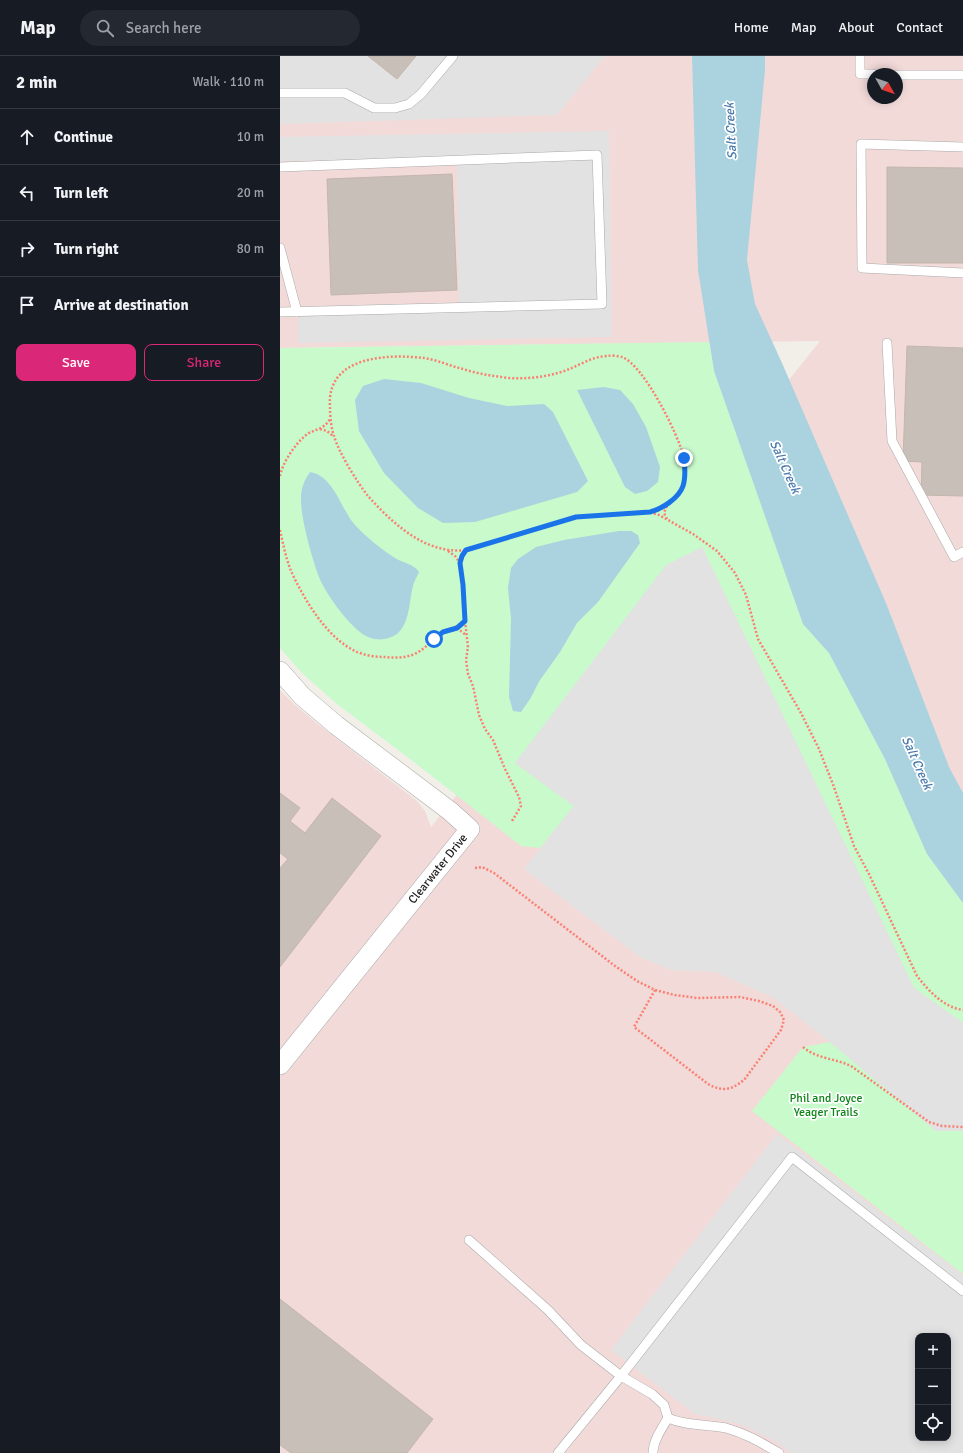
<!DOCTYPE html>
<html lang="en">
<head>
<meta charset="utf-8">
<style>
  body { margin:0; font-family:Signika,sans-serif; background:#242831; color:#f1f3f6 }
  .controls { position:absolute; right:12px; bottom:12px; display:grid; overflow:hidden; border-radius:8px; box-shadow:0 2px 10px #0003 }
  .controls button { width:36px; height:36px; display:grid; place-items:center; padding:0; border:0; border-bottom:1px solid #363941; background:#171b24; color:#f1f3f6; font:20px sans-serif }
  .compass { position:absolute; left:587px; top:12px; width:36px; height:36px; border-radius:50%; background:#171b24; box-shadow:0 2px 10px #0003; rotate:130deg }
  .stop { position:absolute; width:12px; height:12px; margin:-9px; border:3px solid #1a73e8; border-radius:50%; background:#fff }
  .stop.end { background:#1a73e8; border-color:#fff; box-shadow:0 1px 4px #0008 }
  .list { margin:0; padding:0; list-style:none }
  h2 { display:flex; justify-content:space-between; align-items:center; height:52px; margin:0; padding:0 16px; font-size:17px }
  h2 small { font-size:13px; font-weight:400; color:#9ea1a6 }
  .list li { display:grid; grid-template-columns:26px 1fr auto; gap:12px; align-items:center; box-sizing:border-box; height:56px; padding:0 16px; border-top:1px solid #363941 }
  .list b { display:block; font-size:15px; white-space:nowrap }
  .list em { font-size:13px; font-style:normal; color:#9ea1a6 }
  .actions { display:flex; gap:8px; padding:12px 16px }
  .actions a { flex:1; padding:9px 0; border:1px solid #db2777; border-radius:8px; text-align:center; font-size:14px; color:#db2777 }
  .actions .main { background:#db2777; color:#fff }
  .icon { flex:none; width:22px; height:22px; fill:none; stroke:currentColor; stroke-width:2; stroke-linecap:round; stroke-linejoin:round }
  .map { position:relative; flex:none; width:683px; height:1397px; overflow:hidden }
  header { display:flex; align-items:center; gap:24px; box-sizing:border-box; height:56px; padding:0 20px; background:#171b24; border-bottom:1px solid #363941 }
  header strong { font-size:19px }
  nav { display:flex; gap:22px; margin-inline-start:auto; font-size:14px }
  .search { width:280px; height:36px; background:#242831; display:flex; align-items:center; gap:10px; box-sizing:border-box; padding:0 14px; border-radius:22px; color:#9ea1a6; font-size:15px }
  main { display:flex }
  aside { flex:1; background:#171b24 }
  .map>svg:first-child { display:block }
</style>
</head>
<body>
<header>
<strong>Map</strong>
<div class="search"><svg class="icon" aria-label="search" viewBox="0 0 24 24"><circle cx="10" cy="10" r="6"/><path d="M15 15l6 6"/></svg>Search here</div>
<nav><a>Home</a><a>Map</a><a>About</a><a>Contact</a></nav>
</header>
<main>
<aside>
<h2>2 min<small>Walk · 110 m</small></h2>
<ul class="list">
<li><svg class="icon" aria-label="ahead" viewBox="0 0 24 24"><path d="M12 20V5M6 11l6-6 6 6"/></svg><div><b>Continue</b></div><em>10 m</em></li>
<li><svg class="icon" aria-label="left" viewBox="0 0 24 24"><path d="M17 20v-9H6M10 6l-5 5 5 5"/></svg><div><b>Turn left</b></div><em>20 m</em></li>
<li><svg class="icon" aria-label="right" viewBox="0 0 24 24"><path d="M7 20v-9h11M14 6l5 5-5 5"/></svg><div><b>Turn right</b></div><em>80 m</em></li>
<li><svg class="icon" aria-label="arrive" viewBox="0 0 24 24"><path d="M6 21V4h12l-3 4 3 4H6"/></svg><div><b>Arrive at destination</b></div></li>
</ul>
<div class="actions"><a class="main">Save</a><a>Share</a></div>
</aside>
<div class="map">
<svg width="683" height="1397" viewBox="0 0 683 1397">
  <rect width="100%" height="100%" fill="#f2efe9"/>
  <!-- commercial -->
  <path fill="#f2dad9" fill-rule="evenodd" d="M0 0H683V1397H0V634L14 648 39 669 137 745 145 755 151 771 540 285 0 292ZM593 18H617V42H593ZM638 1280H668V1382H638Z"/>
  <!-- park -->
  <g fill="#c8facc">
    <path d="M429 286 434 315 523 568 549 597 605 703 647 798 683 847V967L634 932 422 491 235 707 294 750 260 792 241 790 134 706 57 648 23 618 0 592V292Z"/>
    <path d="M550 986 656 1075H683V1218L472 1055 523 991Z"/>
  </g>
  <!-- parking -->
  <g fill="#e2e2e2" fill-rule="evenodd">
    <path d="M0 0H88L117 23 136 0H325L277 59 0 68Z"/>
    <path d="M329 75 332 281 18 287V257L179 253 177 102 0 105V81Z"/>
    <path d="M422 491 634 932 683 967V1075H656L550 986 494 942 435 916 391 914 360 901 244 813 294 750 235 707 386 509Z"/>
    <path d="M497 1078 683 1219V1397H511L497 1386 460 1368 415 1358 331 1294ZM638 1280H668V1382H638Z"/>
  </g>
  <!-- water -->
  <g fill="#aad3df">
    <path d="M412 0H485V14L467 204 475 248 502 307 606 547 669 711 683 737V847L647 798 605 703 549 597 523 568 434 315 418 214Z"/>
    <path d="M104 323 141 327 189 342 227 350 264 348 273 356 308 425 297 436 195 466 163 467 138 452 104 417 79 375 75 344 83 330Z"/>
    <path d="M324 331 340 334 353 348 366 371 380 411 378 426 367 435 355 438 345 431 297 334Z"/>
    <path d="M30 416C54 420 60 452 75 469 86 481 101 493 115 502 123 507 134 508 139 516 137 521 134 525 133 530 129 545 130 567 117 578 110 583 99 585 91 582 74 578 45 537 39 521 32 502 20 460 21 441 21 432 25 423 30 416Z"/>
    <path d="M339 475H351L358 479 360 487 318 546 297 567 280 596 260 624 250 643 241 656 233 655 229 641 231 563 228 532 231 512 238 503 256 491 284 484Z"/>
  </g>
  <!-- building -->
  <g fill="#c7bfb8" stroke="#c4b6ab">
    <path d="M88 0H136L117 23Z"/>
    <path d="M607 111 683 112V207H607Z"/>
    <path d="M172 118 177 234 51 239 47 123Z"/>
    <path d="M627 290 683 292V440L641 439 642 406 623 405Z"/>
    <path d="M0 737 20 752 10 765 25 777 52 742 101 780 0 911V812L8 803 0 797Z"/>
    <path d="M0 1243 153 1363 127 1397H11L0 1389Z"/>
  </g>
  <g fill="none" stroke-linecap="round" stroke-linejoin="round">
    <!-- service casing -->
    <g stroke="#a9a9a9" stroke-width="10">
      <g id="service">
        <path d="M580 0V18H593"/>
        <path d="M617 19H683"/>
        <path d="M0 37H65L94 52H115L129 48 141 38 173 0"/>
        <path d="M683 91 581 88 582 212 683 217"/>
        <path d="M0 111 317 99 322 248 0 256"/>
        <path d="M0 192 17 256"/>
        <path d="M607 287 612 385 674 501 683 496"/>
        <path d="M189 1184 268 1254 301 1289 341 1320 372 1338 384 1349 388 1362C382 1372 373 1385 373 1397"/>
        <path d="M388 1362C406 1370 426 1368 446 1372 467 1378 480 1386 499 1397"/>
        <path d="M278 1397 341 1320 512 1101 683 1235"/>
      </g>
    </g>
    <!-- minor casing -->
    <g stroke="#a9a9a9" stroke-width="20">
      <path id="minor" d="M0 615 22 640 56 669 170 755 190 773 0 1009"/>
    </g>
    <!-- path -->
    <g stroke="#fa8072" stroke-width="2.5" stroke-dasharray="2 2" stroke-linecap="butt">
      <path d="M40 373 47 375 53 380"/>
      <path d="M0 420C2 408 15 388 25 380 34 372 43 375 50 363"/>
      <path d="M370 456 379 454 386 450"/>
      <path d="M387 463 384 457C389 440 405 438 405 417 405 412 405 406 404 402 399 380 364 309 342 301 339 300 332 299 328 300 313 300 300 309 287 314 268 321 249 323 229 322 213 320 198 318 183 313 170 310 158 304 144 302 109 298 46 299 50 351 50 360 51 371 54 380 59 397 77 426 88 440 112 467 146 499 186 494L296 461 369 456 379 459 413 478 437 495 455 517 466 539 478 583 521 657 539 693 554 731 574 790 589 818 637 920C649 935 663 951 683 954"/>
      <path d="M0 474C3 488 6 502 11 515 24 543 46 581 75 595 83 599 95 601 105 601 114 602 123 602 132 599 143 595 150 586 159 579 167 572 177 573 185 565"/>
      <path d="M168 495 175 500 180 507"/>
      <path d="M185 495 181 500 180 507 185 548V565L188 591 186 604 188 618 193 630 199 659 205 673 213 684 225 713 239 741 241 750 232 765"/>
      <path d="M177 572 186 579"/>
      <path d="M195 812 202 811 214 817 335 910 357 925 375 934 395 939 417 942 460 941 479 945 493 950 500 956 504 964 501 974 464 1024C451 1034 443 1036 428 1028L354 971 375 934"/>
      <path d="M523 991C537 1003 554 1002 571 1010L649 1066 662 1070 683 1071"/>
    </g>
    <!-- service -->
    <use href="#service" stroke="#fff" stroke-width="9"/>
    <!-- minor -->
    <use href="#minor" stroke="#fff" stroke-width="19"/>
  </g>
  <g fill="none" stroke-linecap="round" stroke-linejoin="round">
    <!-- route -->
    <path stroke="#1a73e8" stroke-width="5" d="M154 583 163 576 177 572 185 565 183 529 180 507 182 500 186 494 296 461 370 456C382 453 399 442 403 430 406 421 405 411 404 402"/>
  </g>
  <g text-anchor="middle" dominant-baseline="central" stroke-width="3.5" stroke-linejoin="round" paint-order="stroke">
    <!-- street labels -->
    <g font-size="12" fill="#222" stroke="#fff">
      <text transform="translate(158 813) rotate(-51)">Clearwater Drive</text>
    </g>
    <!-- park labels -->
    <g font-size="12" fill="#0c8416" stroke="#fff">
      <text x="546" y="1042">Phil and Joyce<tspan x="546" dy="14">Yeager Trails</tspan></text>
    </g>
    <!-- water labels -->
    <g font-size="13" font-style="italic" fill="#4a7aab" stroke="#fff">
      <text transform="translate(451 75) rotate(-93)">Salt Creek</text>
      <text transform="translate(505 411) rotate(66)">Salt Creek</text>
      <text transform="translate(637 707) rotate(66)">Salt Creek</text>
    </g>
  </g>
</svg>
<div class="controls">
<button>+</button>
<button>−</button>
<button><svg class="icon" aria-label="locate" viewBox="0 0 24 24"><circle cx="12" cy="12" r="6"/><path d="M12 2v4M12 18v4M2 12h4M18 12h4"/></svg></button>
</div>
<svg class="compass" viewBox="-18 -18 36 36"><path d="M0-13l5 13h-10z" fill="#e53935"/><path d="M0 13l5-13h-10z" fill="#9ea1a6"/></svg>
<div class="stop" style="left:154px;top:583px"></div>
<div class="stop end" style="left:404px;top:402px"></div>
</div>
</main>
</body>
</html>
